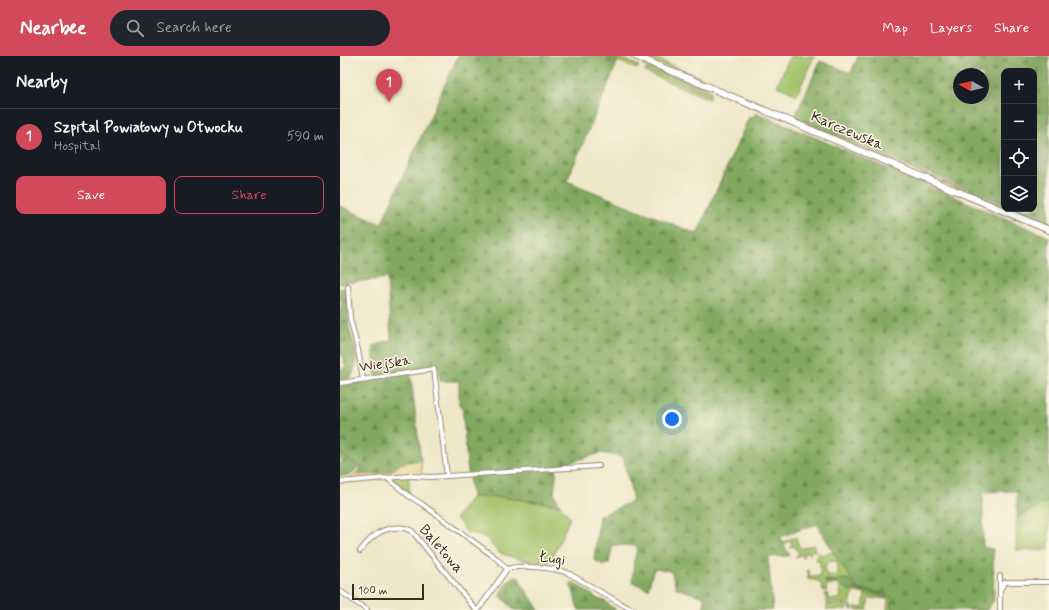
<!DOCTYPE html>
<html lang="en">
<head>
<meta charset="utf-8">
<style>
  body { margin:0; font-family:Mynerve,sans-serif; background:#20242c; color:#f1f3f6 }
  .controls { position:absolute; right:12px; top:12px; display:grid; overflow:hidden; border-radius:8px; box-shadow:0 4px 16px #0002 }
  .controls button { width:36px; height:36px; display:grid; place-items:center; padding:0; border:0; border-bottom:1px solid #363941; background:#171b24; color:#f1f3f6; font:20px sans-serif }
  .compass { position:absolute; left:613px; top:12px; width:36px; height:36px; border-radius:50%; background:#171b24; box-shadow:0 4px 16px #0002; rotate:278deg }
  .scale { position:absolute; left:12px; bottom:10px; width:72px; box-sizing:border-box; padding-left:4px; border:2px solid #3b2a1e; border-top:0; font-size:11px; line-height:14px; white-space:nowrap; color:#3b2a1e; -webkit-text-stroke:3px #fcf5e5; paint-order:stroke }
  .you { position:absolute; left:332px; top:363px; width:14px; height:14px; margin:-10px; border:3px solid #fff; border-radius:50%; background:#1a73e8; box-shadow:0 0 0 6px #1a73e833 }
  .badge { display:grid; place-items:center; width:26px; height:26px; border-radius:50%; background:#d1495b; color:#fff; font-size:13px; font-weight:700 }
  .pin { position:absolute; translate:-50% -33px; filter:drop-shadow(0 1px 2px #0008) }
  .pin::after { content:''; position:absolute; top:21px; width:14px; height:12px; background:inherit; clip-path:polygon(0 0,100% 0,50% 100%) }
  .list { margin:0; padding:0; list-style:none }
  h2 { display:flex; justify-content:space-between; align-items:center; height:52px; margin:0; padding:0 16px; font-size:17px }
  h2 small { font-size:13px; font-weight:400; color:#9ea1a6 }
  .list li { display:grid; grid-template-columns:26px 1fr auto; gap:12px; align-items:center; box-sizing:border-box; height:56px; padding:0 16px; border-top:1px solid #363941 }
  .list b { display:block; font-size:15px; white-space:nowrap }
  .list p { margin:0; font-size:13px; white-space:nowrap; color:#9ea1a6 }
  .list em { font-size:13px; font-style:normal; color:#9ea1a6 }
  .actions { display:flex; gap:8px; padding:12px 16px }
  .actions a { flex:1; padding:9px 0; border:1px solid #d1495b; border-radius:8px; text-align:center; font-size:14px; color:#d1495b }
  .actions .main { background:#d1495b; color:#fff }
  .icon { flex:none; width:22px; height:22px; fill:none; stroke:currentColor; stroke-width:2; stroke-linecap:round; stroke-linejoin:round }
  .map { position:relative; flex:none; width:709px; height:554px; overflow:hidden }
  header { display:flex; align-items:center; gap:24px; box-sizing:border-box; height:56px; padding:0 20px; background:#d1495b; color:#fff }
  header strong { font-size:19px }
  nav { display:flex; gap:22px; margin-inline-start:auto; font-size:14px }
  .search { width:280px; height:36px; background:#20242c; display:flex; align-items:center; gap:10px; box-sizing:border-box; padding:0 14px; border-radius:22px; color:#9ea1a6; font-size:15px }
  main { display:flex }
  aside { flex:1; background:#171b24 }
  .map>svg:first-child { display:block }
</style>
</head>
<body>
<header>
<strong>Nearbee</strong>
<div class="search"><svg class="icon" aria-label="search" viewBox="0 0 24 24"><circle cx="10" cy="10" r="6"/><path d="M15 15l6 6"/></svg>Search here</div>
<nav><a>Map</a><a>Layers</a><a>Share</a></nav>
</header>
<main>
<aside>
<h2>Nearby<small></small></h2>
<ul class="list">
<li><span class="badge">1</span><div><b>Szpital Powiatowy w Otwocku</b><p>Hospital</p></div><em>590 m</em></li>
</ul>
<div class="actions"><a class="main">Save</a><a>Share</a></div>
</aside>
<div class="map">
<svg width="709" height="554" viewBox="0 0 709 554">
  <defs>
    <pattern id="forest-firs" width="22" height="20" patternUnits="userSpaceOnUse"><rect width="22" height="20" fill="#82a95f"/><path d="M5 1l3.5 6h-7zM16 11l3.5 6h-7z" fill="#6c8a4e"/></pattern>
    <pattern id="sand-dots" width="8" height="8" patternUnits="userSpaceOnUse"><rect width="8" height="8" fill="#eeda9e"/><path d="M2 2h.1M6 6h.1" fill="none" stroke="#cdbb88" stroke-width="1.8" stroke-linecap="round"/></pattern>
  </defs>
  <rect width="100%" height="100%" fill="#fcf5e5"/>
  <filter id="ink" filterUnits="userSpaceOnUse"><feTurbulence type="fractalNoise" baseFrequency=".025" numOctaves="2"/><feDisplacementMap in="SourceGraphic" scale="8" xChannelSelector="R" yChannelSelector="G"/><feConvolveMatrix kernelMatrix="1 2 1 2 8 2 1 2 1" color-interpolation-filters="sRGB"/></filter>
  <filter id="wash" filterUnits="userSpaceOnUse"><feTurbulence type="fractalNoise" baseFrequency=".012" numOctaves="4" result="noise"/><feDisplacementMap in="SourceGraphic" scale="16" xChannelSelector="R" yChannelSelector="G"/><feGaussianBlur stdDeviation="0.9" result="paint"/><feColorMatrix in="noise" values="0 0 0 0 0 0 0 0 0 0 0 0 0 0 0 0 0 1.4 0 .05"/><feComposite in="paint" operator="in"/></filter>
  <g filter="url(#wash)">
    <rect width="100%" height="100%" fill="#f0e7c9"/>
    <!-- grass -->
    <g fill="#a3c36b" stroke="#6f7644">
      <path d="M266 0H277L299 10 297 13Z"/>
      <path d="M450 0H474L457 39 437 30Z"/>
      <path d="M312 1 375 28 373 30 312 5Z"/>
      <path d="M304 7 370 34 371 38 302 9Z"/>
      <path d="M306 13H307L370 39 369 43 305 16Z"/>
      <path d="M390 34 572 112 664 150V152L389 37Z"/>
      <path d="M69 420V440L47 422Z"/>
      <path d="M132 441H160L220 449 230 462 213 500 208 507 184 504 165 499 157 495 146 482 126 476 116 462Z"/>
      <path d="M709 442V494H676L677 461C684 457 706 447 709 442Z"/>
      <path d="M456 481 460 493 473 489 476 497 473 494 470 496V499L469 500 468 496 463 498V502L462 499 457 500V503L456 500 459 498 454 490 451 491 450 490 452 488 450 484 444 488 443 486Z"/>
      <path d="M493 496 518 533 543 537 551 541 552 554H547L548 543 535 542V543L529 542 527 554H515L516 551 523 552 525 538 513 536 510 550 513 551V554H510C506 544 496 546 487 548L485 538 487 537 489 544 501 542 499 528 486 530 487 535H483C481 526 478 523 469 524V522H466L469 520 467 514 469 515 470 521 480 520V514H486V519H498L497 505 486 506V512H480V505H477L476 500 480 497 482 499 487 497Z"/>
      <path d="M498 548 505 549 507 554H487V549Z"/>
    </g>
    <!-- forest -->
    <g fill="url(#forest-firs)" stroke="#5e6a3e" fill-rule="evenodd">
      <path d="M118 0H266L278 5 227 125 357 178 409 61 411 62 417 57 709 181V442L707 446 694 452 677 461V435L643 436V491L653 493 654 544 647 554H552L551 541 547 539V542L535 539H529L514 534 509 535 505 531H502L500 527 488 528 484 525 486 524C494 525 500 523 508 523L516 533 547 539 543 537 518 533 495 499 477 468 440 481 450 500 428 501 433 554H364V541L336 532 331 515 314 513 308 533 292 526 294 505 298 490 273 489 269 507 264 509 254 504 259 460 293 445 283 401 261 397 217 410 214 438 220 449 160 441H132L127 408 122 350 119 349V325H100L99 311 70 313 81 404 60 408C50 421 30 418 14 419L18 416 19 410 0 397V330L36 324 33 290 51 284 47 222 0 228V150L41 168Z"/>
      <path d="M518 0H709V167L675 153H694V15H664V148L455 61 480 5 511 17ZM619 18H643V42H619Z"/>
      <path d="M0 232 6 233 7 235 9 272 15 292 17 306 11 322 0 324V314L6 311 0 293V255L2 246 0 244Z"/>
      <path d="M0 398 17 410 16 413 11 419 0 420Z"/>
      <path d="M174 520 179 522 181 527 199 554H174L160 539C163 530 167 526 174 520Z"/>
      <path d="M233 526 258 543 265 545 276 554H239C234 545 236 537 230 529Z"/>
    </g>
    <!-- sand -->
    <path fill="url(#sand-dots)" stroke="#94825e" d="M81 404 82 420 8 425 14 419C29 418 50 421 60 408Z"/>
  </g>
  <g filter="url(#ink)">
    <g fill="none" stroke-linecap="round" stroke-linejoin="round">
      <!-- minor casing -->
      <g stroke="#968874" stroke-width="6">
        <g id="minor">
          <path d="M8 231 10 262 18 294 23 323"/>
          <path d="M0 327 94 313 107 420"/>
          <path d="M47 422 69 440 82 448 156 502 167 513"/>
          <path d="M0 426 69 420 92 421 259 410"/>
          <path d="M20 495C24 490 28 485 33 481 43 472 61 468 72 475L136 554"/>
          <path d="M660 520V554"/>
          <path d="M660 534 665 526H709"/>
          <path d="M0 535 27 554"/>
          <path d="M138 554 167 513C180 508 215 512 228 517L285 550 294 554"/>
        </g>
      </g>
      <!-- secondary casing -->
      <g stroke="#968874" stroke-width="8">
        <path id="secondary" d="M295 0 709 174"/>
      </g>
      <!-- minor -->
      <use href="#minor" stroke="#fff" stroke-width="4"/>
      <!-- secondary -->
      <use href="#secondary" stroke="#fff" stroke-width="6"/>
    </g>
  </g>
  <g text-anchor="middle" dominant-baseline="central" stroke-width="3" stroke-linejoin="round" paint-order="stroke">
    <!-- street labels -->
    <g font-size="15" fill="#3b2a1e" stroke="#fcf5e5">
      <text transform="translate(507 75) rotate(23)">Karczewska</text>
      <text transform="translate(45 308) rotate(-8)">Wiejska</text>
      <text transform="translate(101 493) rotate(49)">Baletowa</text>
      <text transform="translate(212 503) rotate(9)">Ługi</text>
    </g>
  </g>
</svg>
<div class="controls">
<button>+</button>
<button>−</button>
<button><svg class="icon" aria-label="locate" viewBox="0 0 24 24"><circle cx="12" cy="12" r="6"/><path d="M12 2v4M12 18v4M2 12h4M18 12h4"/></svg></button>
<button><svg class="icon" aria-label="layers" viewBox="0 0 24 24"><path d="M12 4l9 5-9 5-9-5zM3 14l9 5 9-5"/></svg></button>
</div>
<svg class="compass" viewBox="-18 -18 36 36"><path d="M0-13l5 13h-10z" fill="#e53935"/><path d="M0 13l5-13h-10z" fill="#9ea1a6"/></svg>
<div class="scale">100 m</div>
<div class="you"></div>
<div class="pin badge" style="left:49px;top:46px">1</div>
</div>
</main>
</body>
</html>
